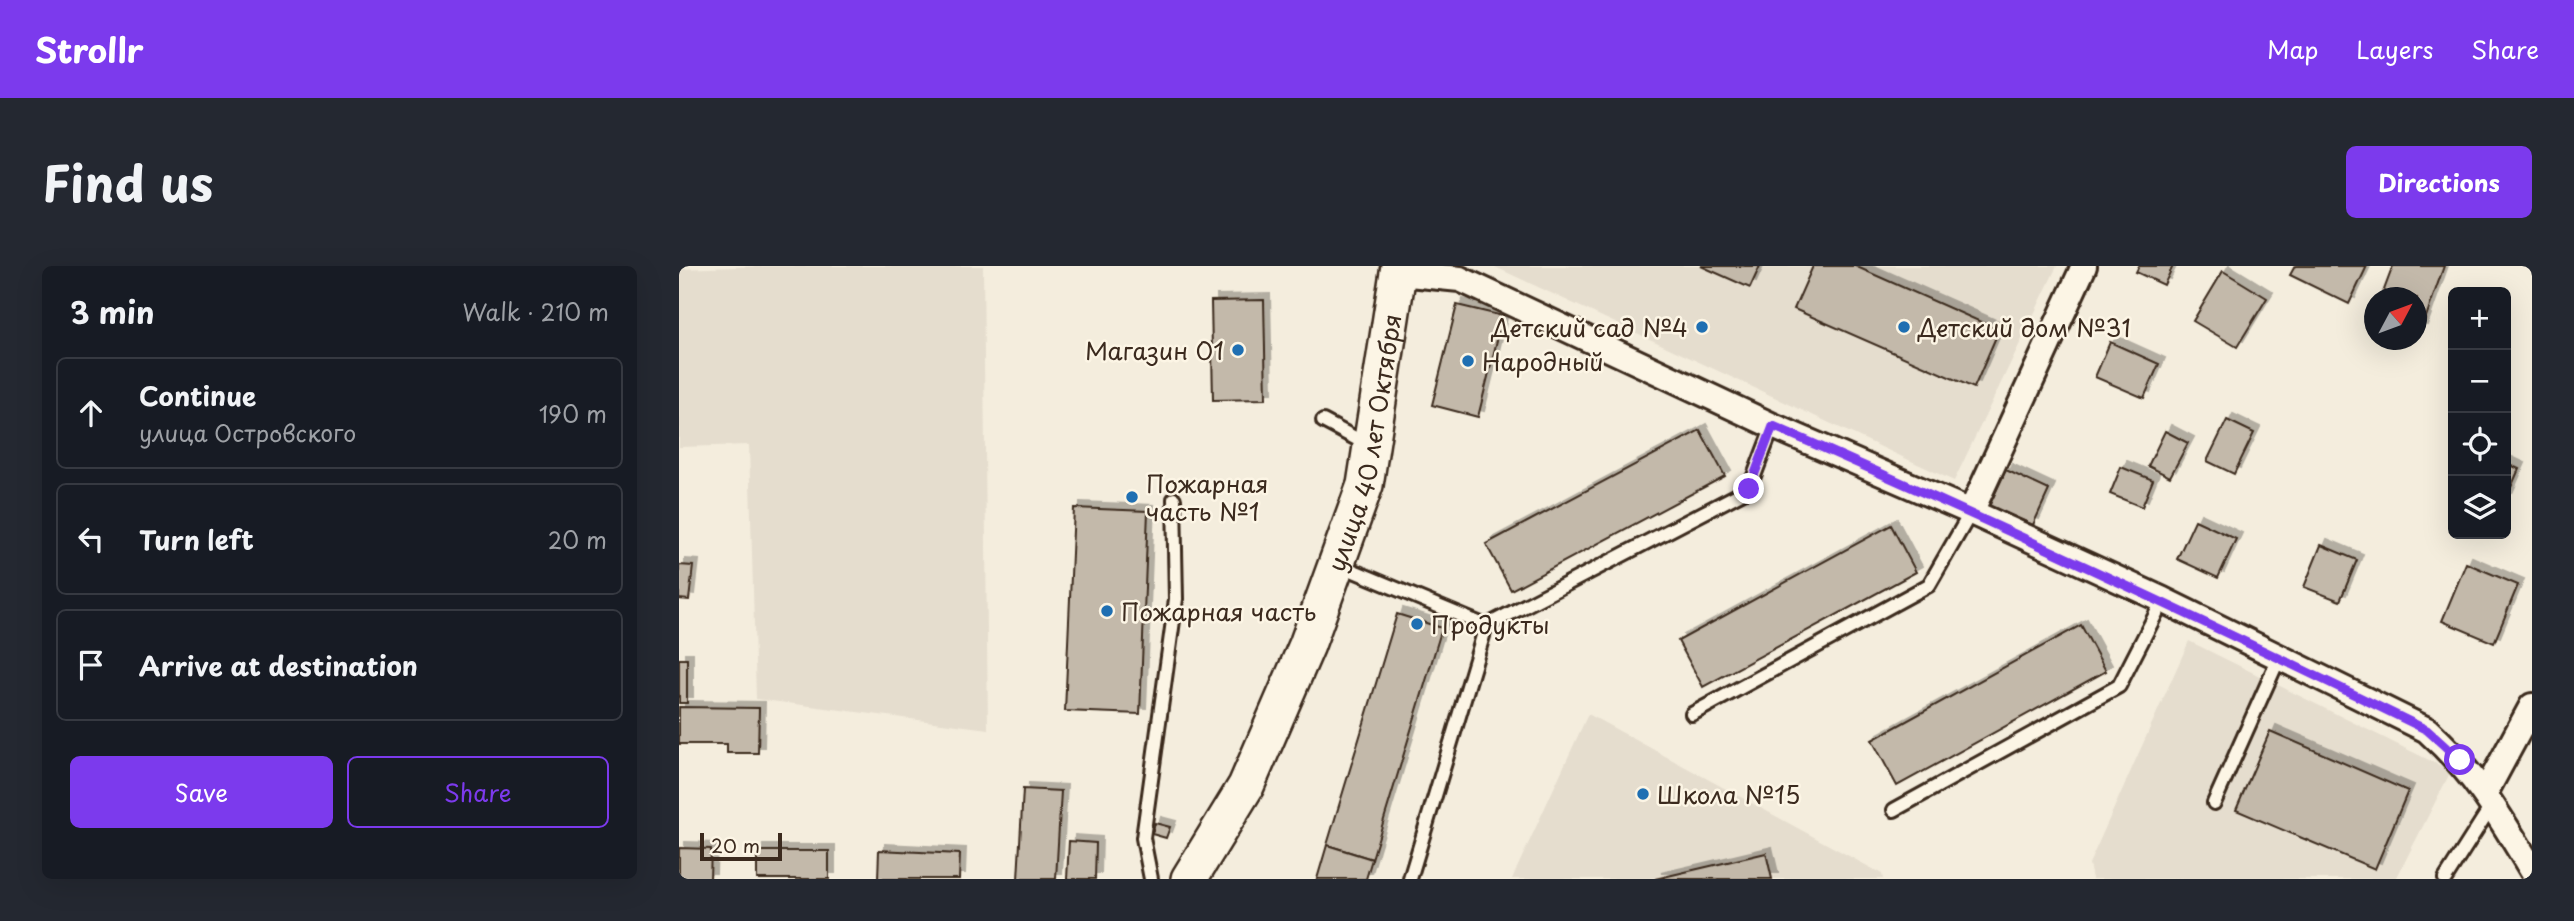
<!DOCTYPE html>
<html lang="en">
<head>
<meta charset="utf-8">
<style>
  body { margin:0; font-family:"Playpen Sans",sans-serif; background:#242831; color:#f1f3f6 }
  .controls { position:absolute; right:21px; top:21px; display:grid; overflow:hidden; border-radius:10px; box-shadow:0 7px 28px #0002 }
  .controls button { width:63px; height:63px; display:grid; place-items:center; padding:0; border:0; border-bottom:2px solid #363941; background:#171b24; color:#f1f3f6; font:35px sans-serif }
  .compass { position:absolute; left:1685px; top:21px; width:63px; height:63px; border-radius:50%; background:#171b24; box-shadow:0 7px 28px #0002; rotate:49deg }
  .scale { position:absolute; left:21px; bottom:18px; width:82px; box-sizing:border-box; padding-left:7px; border:4px solid #3b2a1e; border-top:0; font-size:19px; line-height:24px; white-space:nowrap; color:#3b2a1e; -webkit-text-stroke:5px #fcf5e5; paint-order:stroke }
  .stop { position:absolute; width:21px; height:21px; margin:-16px; border:5px solid #7c3aed; border-radius:50%; background:#fff }
  .stop.end { background:#7c3aed; border-color:#fff; box-shadow:0 2px 7px #0008 }
  .list { margin:0; padding:0; list-style:none }
  h2 { display:flex; justify-content:space-between; align-items:center; height:91px; margin:0; padding:0 28px; font-size:30px }
  h2 small { font-size:23px; font-weight:400; color:#9ea1a6 }
  .list li { display:grid; grid-template-columns:46px 1fr auto; gap:21px; align-items:center; box-sizing:border-box; height:112px; margin:0 14px 14px; padding:0 14px; border:2px solid #363941; border-radius:10px }
  .list b { display:block; font-size:26px; white-space:nowrap }
  .list p { margin:0; font-size:23px; white-space:nowrap; color:#9ea1a6 }
  .list em { font-size:23px; font-style:normal; color:#9ea1a6 }
  .actions { display:flex; gap:14px; padding:21px 28px }
  .actions a { flex:1; padding:16px 0; border:2px solid #7c3aed; border-radius:10px; text-align:center; font-size:24px; color:#7c3aed }
  .actions .main { background:#7c3aed; color:#fff }
  .icon { flex:none; width:38px; height:38px; fill:none; stroke:currentColor; stroke-width:2; stroke-linecap:round; stroke-linejoin:round }
  .map { position:relative; flex:none; width:1853px; height:613px; overflow:hidden; border-radius:10px }
  header { display:flex; align-items:center; gap:42px; box-sizing:border-box; height:98px; padding:0 35px; background:#7c3aed; color:#fff }
  header strong { font-size:33px }
  nav { display:flex; gap:38px; margin-inline-start:auto; font-size:24px }
  .intro { display:flex; align-items:center; justify-content:space-between; box-sizing:border-box; height:168px; padding:0 42px }
  h1 { margin:0; font-size:49px }
  .button { padding:18px 32px; border-radius:10px; background:#7c3aed; color:#fff; font-size:24px; font-weight:700 }
  main { display:flex; gap:42px; padding:0 42px }
  aside { flex:1; background:#171b24; border-radius:10px; box-shadow:0 7px 28px #0002 }
  .map>svg:first-child { display:block }
</style>
</head>
<body>
<header>
<strong>Strollr</strong>
<nav><a>Map</a><a>Layers</a><a>Share</a></nav>
</header>
<div class="intro"><h1>Find us</h1><a class="button">Directions</a></div>
<main>
<aside>
<h2>3 min<small>Walk · 210 m</small></h2>
<ul class="list">
<li><svg class="icon" aria-label="ahead" viewBox="0 0 24 24"><path d="M12 20V5M6 11l6-6 6 6"/></svg><div><b>Continue</b><p>улица Островского</p></div><em>190 m</em></li>
<li><svg class="icon" aria-label="left" viewBox="0 0 24 24"><path d="M17 20v-9H6M10 6l-5 5 5 5"/></svg><div><b>Turn left</b></div><em>20 m</em></li>
<li><svg class="icon" aria-label="arrive" viewBox="0 0 24 24"><path d="M6 21V4h12l-3 4 3 4H6"/></svg><div><b>Arrive at destination</b></div></li>
</ul>
<div class="actions"><a class="main">Save</a><a>Share</a></div>
</aside>
<div class="map">
<svg width="1853" height="613" viewBox="0 0 1853 613">
  <defs>
    <filter id="shadow"><feDropShadow dx="6" dy="-6" stdDeviation="0" flood-color="#0004"/></filter>
  </defs>
  <rect width="100%" height="100%" fill="#f4eddd"/>
  <filter id="ink" filterUnits="userSpaceOnUse"><feTurbulence type="fractalNoise" baseFrequency=".0143" numOctaves="2"/><feDisplacementMap in="SourceGraphic" scale="14" xChannelSelector="R" yChannelSelector="G"/><feConvolveMatrix kernelMatrix="1 2 1 2 8 2 1 2 1" color-interpolation-filters="sRGB"/></filter>
  <g filter="url(#ink)">
    <!-- built -->
    <g fill="#e5ddce">
      <path d="M86 0H304L309 463 77 433 70 179 0 181V3Z"/>
      <path d="M814 0H1378L1275 215Z"/>
      <path d="M1510 375 1772 505 1717 613H1413L1410 598Z"/>
      <path d="M909 448 1203 608 1204 613H833Z"/>
    </g>
    <!-- building -->
    <g fill="#c3b9aa" stroke="#3b2a1e" stroke-width="2" filter="url(#shadow)">
      <path d="M1022 0H1081L1071 22Z"/>
      <path d="M1134 0H1176L1320 64 1295 122 1115 43Z"/>
      <path d="M1460 0H1494L1485 19 1457 6Z"/>
      <path d="M1616 0H1688L1670 38 1611 9Z"/>
      <path d="M1714 0H1765L1742 65 1738 64V32H1702Z"/>
      <path d="M1544 5 1588 32 1558 81 1514 55Z"/>
      <path d="M585 34 587 133 534 134 532 35Z"/>
      <path d="M778 39 824 50 799 151 753 139Z"/>
      <path d="M1431 76 1480 98 1465 132 1416 111Z"/>
      <path d="M1548 154 1575 167 1555 208 1528 195Z"/>
      <path d="M1021 164 1046 210 832 324 807 278Z"/>
      <path d="M1486 165 1509 177 1491 211 1469 200Z"/>
      <path d="M1827 197 1840 203 1827 233Z"/>
      <path d="M1442 201 1474 214 1463 241 1431 228Z"/>
      <path d="M1327 204 1370 224 1354 259 1310 240Z"/>
      <path d="M395 242 469 245 461 448 386 445Z"/>
      <path d="M1516 254 1557 273 1539 312 1498 293Z"/>
      <path d="M1212 259 1237 306 1024 421 999 375Z"/>
      <path d="M1642 279 1678 294 1661 335 1625 321Z"/>
      <path d="M1787 297 1839 319 1815 377 1763 355Z"/>
      <path d="M0 299 14 300 10 334 0 333Z"/>
      <path d="M718 348 763 362 693 593 648 579Z"/>
      <path d="M1402 359 1427 405 1218 520 1193 474Z"/>
      <rect x="0" y="393" width="8" height="44"/>
      <path d="M0 441 80 442 79 487H48V478H0Z"/>
      <path d="M1591 465 1729 525 1696 603 1557 544Z"/>
      <path d="M344 523 382 525 377 613H339Z"/>
      <path d="M476 557 491 561 487 572 473 568Z"/>
      <path d="M390 575 417 577 416 613H388Z"/>
      <path d="M648 579 693 593 687 613H638Z"/>
      <path d="M0 582 32 583 31 613H0Z"/>
      <path d="M200 584 281 588 280 613H199Z"/>
      <rect x="78" y="585" width="72" height="28"/>
      <path d="M1087 587 1093 613H976Z"/>
    </g>
    <g fill="none" stroke-linecap="round" stroke-linejoin="round">
      <!-- lane casing -->
      <g stroke="#3b2a1e" stroke-width="18">
        <g id="lane">
          <path d="M644 155 691 180"/>
          <path d="M658 298 807 360"/>
          <path d="M1013 448 1250 319 1292 246"/>
          <path d="M1535 537 1600 392"/>
          <path d="M1215 544 1440 420 1484 334"/>
          <path d="M472 613 464 572 497 333 495 233"/>
          <path d="M731 613 807 360 1070 223 1094 160"/>
          <path d="M1766 613 1813 539"/>
        </g>
      </g>
      <!-- street casing -->
      <g stroke="#3b2a1e" stroke-width="30">
        <g id="street">
          <path d="M720 7 781 13 1094 160 1292 246 1484 334 1748 464C1797 508 1820 549 1853 604"/>
          <path d="M1292 246 1405 0"/>
          <path d="M1806 527 1853 440"/>
        </g>
      </g>
      <!-- secondary casing -->
      <g stroke="#3b2a1e" stroke-width="40">
        <g id="secondary">
          <path id="s1" d="M510 613 567 520 628 379 686 219 720 0"/>
        </g>
      </g>
      <!-- lane -->
      <use href="#lane" stroke="#fcf5e5" stroke-width="12"/>
      <!-- street -->
      <use href="#street" stroke="#fcf5e5" stroke-width="24"/>
      <!-- secondary -->
      <use href="#secondary" stroke="#fcf5e5" stroke-width="35"/>
    </g>
  </g>
  <g fill="none" stroke-linecap="round" stroke-linejoin="round" filter="url(#ink)">
    <!-- route -->
    <path stroke="#7c3aed" stroke-width="9" d="M1070 223 1094 160C1315 256 1532 358 1748 464L1781 494"/>
  </g>
  <!-- markers -->
  <g fill="#1f6fb2" stroke="#fcf5e5" stroke-width="2.5">
    <circle cx="1023" cy="61" r="7"/>
    <circle cx="1225" cy="61" r="7"/>
    <circle cx="559" cy="84" r="7"/>
    <circle cx="789" cy="95" r="7"/>
    <circle cx="453" cy="231" r="7"/>
    <circle cx="428" cy="345" r="7"/>
    <circle cx="738" cy="358" r="7"/>
    <circle cx="964" cy="528" r="7"/>
  </g>
  <g text-anchor="middle" dominant-baseline="central" stroke-width="5" stroke-linejoin="round" paint-order="stroke">
    <!-- poi labels -->
    <g font-size="24" fill="#3b2a1e" stroke="#fcf5e5" text-anchor="start">
      <text x="1009" y="61" text-anchor="end">Детский сад №4</text>
      <text x="1239" y="61">Детский дом №31</text>
      <text x="545" y="84" text-anchor="end">Магазин 01</text>
      <text x="803" y="95">Народный</text>
      <text x="467" y="217">Пожарная<tspan x="467" dy="28">часть №1</tspan></text>
      <text x="442" y="345">Пожарная часть</text>
      <text x="752" y="358">Продукты</text>
      <text x="978" y="528">Школа №15</text>
    </g>
    <!-- street labels -->
    <g font-size="24" fill="#3b2a1e" stroke="#fcf5e5">
      <text stroke="none"><textPath href="#s1" startOffset="474">улица 40 лет Октября</textPath></text>
    </g>
  </g>
</svg>
<div class="controls">
<button>+</button>
<button>−</button>
<button><svg class="icon" aria-label="locate" viewBox="0 0 24 24"><circle cx="12" cy="12" r="6"/><path d="M12 2v4M12 18v4M2 12h4M18 12h4"/></svg></button>
<button><svg class="icon" aria-label="layers" viewBox="0 0 24 24"><path d="M12 4l9 5-9 5-9-5zM3 14l9 5 9-5"/></svg></button>
</div>
<svg class="compass" viewBox="-18 -18 36 36"><path d="M0-13l5 13h-10z" fill="#e53935"/><path d="M0 13l5-13h-10z" fill="#9ea1a6"/></svg>
<div class="scale">20 m</div>
<div class="stop" style="left:1781px;top:494px"></div>
<div class="stop end" style="left:1070px;top:223px"></div>
</div>
</main>
</body>
</html>
